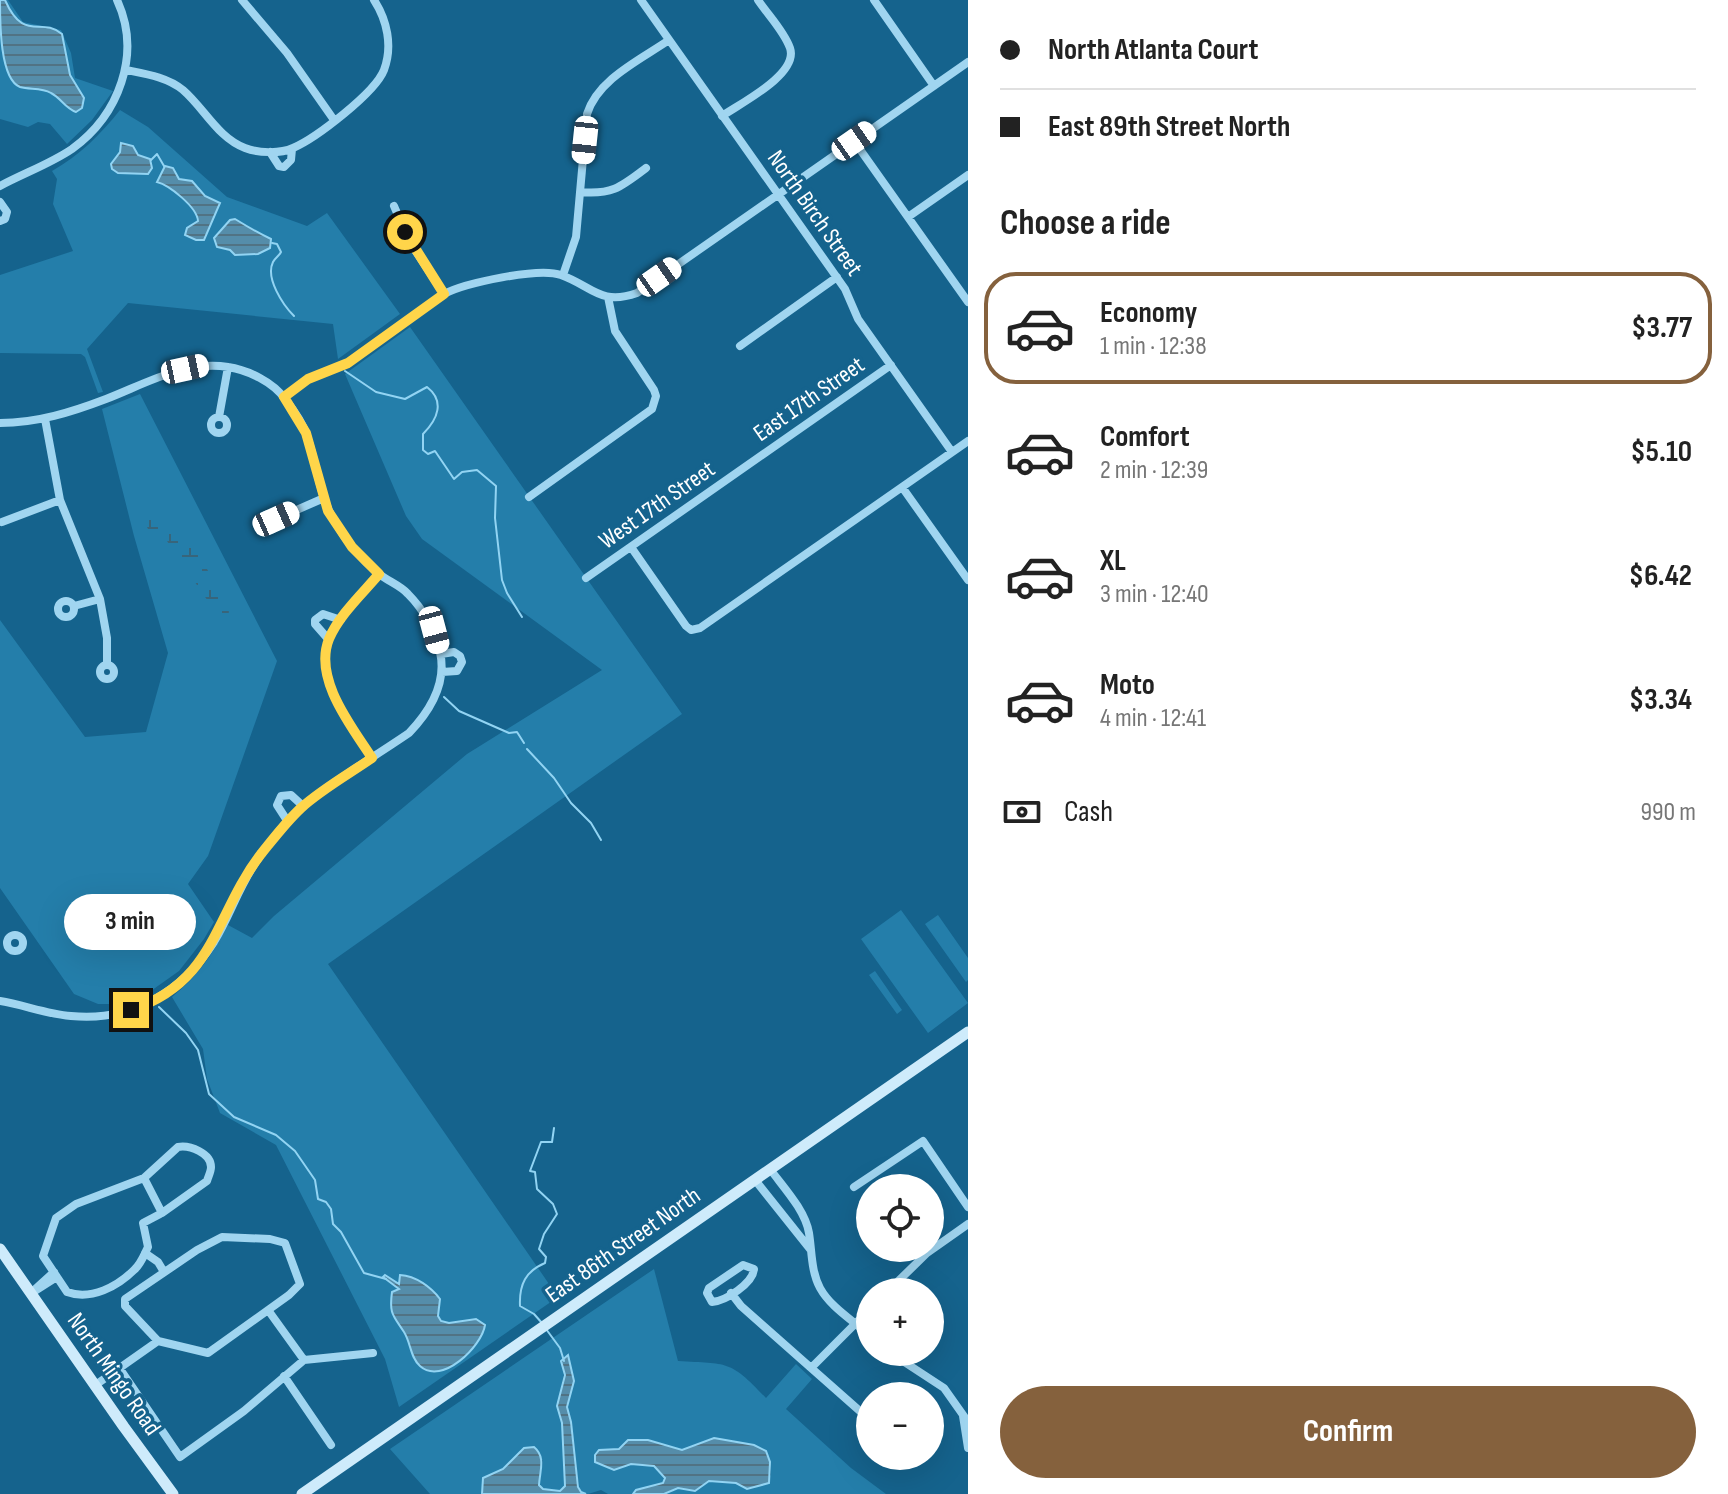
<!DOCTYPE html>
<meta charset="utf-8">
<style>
:root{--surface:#fff;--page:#f2f2f2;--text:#222;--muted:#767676;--line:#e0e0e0;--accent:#85613d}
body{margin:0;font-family:"Sofia Sans Condensed",sans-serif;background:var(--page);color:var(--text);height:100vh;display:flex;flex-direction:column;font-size:30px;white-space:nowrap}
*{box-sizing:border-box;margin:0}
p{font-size:26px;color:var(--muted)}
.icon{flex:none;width:44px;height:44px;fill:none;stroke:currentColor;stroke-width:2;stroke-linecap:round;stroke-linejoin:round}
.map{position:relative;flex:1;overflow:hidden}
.details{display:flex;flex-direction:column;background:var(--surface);width:760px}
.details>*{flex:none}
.guide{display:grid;align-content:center;height:176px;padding:0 32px;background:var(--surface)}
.fabs{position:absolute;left:856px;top:1174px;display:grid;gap:16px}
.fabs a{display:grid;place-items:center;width:88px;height:88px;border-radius:50%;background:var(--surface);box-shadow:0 8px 32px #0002;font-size:40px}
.end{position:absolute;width:36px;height:36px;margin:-18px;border:10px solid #ffd54a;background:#111;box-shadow:0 0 0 4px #111}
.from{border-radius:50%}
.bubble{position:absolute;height:56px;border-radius:28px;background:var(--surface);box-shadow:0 8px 32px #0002;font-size:26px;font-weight:700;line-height:56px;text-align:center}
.car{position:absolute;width:24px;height:48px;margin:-24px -12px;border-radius:10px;box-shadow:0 0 6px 2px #0007;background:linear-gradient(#fff 24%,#345 0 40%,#fff 0 76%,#345 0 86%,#fff 0)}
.guide b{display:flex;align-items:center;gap:28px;height:76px;font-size:30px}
.guide b+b{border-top:2px solid var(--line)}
.guide i{width:20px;height:20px;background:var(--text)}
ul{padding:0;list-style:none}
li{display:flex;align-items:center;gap:24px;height:112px;margin:0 16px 12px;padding:0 16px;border:4px solid transparent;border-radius:32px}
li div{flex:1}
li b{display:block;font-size:30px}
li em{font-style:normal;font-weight:700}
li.current{border-color:var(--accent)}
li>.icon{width:72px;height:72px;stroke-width:1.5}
h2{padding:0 32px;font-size:36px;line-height:96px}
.pay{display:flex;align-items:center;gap:20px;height:88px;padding:0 32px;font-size:30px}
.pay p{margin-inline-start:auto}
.action{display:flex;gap:16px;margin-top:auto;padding:16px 32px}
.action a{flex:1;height:92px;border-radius:48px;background:var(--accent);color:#fff;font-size:32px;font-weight:700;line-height:92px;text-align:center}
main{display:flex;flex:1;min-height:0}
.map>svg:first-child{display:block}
.grass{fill:#247eaa}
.wetland{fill:url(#wetland-marsh)}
.water{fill:url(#water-rules);stroke:#92d4f3;stroke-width:2}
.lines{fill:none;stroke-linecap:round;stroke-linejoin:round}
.stream{stroke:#92d4f3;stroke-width:2}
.street{stroke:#a0d5f0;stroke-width:8}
.secondary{stroke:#ceebfb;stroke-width:11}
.route{stroke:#ffd54a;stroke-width:10}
.labels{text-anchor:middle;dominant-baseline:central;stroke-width:7;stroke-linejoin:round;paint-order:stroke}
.street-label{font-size:24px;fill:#fff;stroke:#15638d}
</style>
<main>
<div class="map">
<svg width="968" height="1494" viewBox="0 0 968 1494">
<defs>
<pattern id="wetland-marsh" width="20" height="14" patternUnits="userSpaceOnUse" patternTransform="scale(2)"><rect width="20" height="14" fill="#247eaa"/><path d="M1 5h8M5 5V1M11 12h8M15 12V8" fill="none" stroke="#38657b"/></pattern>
<pattern id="water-rules" width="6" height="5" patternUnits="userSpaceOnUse" patternTransform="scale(2)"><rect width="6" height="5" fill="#558daa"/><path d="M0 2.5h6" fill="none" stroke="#517384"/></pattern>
</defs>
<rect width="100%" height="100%" fill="#15638d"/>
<path class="grass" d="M0,0H8L23,22L61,30L71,53L75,78L113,91L92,120L67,144L50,124L38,122L28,127L0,119Z
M120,110L148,127L227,197L307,226L327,213L400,314L338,359L333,324L128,303L87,349L103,392L98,393L85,357L81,354L0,353V275L73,251L53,204L57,179L52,171C80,155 100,135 120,110Z
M410,327L682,714L328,964L558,1297L399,1407L385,1359L276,1145L220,1113L207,1079L203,1049L172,997C197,977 213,954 228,925L252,938L274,916L467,754L602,670L422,539L406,516L345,374Z
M140,394L277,661L208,856L188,884L214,922L204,939L179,971L148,993L118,1004H98L74,994L0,888V620L85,737L146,732L168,653L134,536L102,409Z
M901,910L968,1003L928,1033L861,939Z
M938,915L968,958V980L966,982L925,924Z
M875,971L902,1010L897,1014L869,975Z
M654,1269L678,1361C729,1364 730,1360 766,1398L796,1364L812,1379L786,1409L851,1468L886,1494H664L678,1488L688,1489L708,1481L736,1482L747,1489L754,1488L771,1475L770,1462L754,1445L714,1438L682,1450L648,1440H628L619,1449L599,1450L595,1455L614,1470L631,1464L654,1466L665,1478L663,1483L636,1490L633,1494H608L601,1490L588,1494L580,1492L567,1407L574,1381L567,1355C565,1377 554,1403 562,1423L566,1486L560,1491L543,1489L539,1485L543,1460H512L503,1469L483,1478L482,1494H430L390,1449Z"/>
<path class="wetland" d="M140,504L180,533L196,550L229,607L228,632L225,634L216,613L167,541L148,529L140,513Z"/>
<path class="water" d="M0,0H5C24,43 41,16 62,34L70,75L84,98L82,108L76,112C65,108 61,98 51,93C41,87 30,90 20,87C0,79 0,24 0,0Z
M121,143L133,146L138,155L150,159L152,168L148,174L118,173L112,169L111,164L120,152Z
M165,166L173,168L179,179L192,181L205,196L220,203L204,240H196L185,235L187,228L198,221C197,207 169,185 157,182Z
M235,219C248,227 258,233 271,239L270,248L258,254L235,255L230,250L217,247L214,238L230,220Z
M385,1275L399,1284L400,1275C416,1276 431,1287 440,1299L438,1316L441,1321L449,1323L476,1319L485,1325C482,1346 442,1386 420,1366C410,1357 411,1343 404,1332C393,1315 389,1314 392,1292L399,1289L383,1277Z
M568,1355L574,1381L567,1407L571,1422L578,1487L581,1492L586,1494H482L483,1478L503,1469L524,1448L534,1447C546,1457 540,1470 539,1485L543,1489L560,1491L565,1486L562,1423L557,1406L565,1375L561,1361Z
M714,1438L754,1445L766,1451L770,1462L769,1483L747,1489L736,1483L709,1481L695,1491L678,1488L664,1494H633L636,1490L663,1483L665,1478L654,1466L631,1464L614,1470L595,1462V1455L599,1450L619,1449L628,1440H648L682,1450Z"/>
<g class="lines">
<path class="stream" d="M151,160L157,154L164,166
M272,243L277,244L281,252C279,256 275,258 273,262C265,278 283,305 294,316
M345,371L376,392L405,399L427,387C445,401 438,419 423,434V450L428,454L435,451L454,479L462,472L477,470L496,486L495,518L502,580L507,593L522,617
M444,697L459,711L509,733L517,732L524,743
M527,749L554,778L571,803L591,823L601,840
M159,1007L186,1033L198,1050L209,1094L234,1117L276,1135L295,1151L315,1180L318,1199L326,1202L331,1209L333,1224L341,1232L364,1273L386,1279
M542,1323L534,1314L520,1306C519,1284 526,1271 545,1263L546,1257L539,1249L544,1234L557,1214L553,1204L537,1189L535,1172L530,1171L541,1142H552L554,1128
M546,1329L560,1348L564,1361"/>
<path class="street" d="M242,0L287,53L334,120
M641,0L845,289L858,319L952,452
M874,0L934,86
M126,70C146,74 167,77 183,90C204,108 218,138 245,148C258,153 280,154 293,148C316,138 375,93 384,70C393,46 387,20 374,0
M722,116C741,103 799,74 790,48C784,31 768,15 758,0
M854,141L968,302
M270,152L279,166L284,167L291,160L292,149
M0,186C24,173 50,164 72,149C119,115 142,54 117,0
M580,192C612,195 621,187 646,168
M0,202L7,212L5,219L0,221
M394,206L409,241L444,294
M908,217L968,175
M563,275L576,237L587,114C598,79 640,60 669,40
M740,346L837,277
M284,397L308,379L348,363L444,294C465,283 539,267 561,275C592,286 600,306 637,293L968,62
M211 425a8 8 0 1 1 16 0a8 8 0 1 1-16 0Z
M219,417L228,367
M45,419L60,500L100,599L107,638V665
M0,423C37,423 72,412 106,399C145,384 185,360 228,367C248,370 273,382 285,399C293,409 303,423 307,436C317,464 319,496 335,522C346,541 361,559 378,573C387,581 400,585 408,594C423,609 436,631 440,652C447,683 430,711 409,733C374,757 336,779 304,805C287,819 272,839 260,856C240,883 231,914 214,942C182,992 132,1022 71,1016C47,1014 24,1005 0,1001
M902,487L968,580
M529,497L652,409L656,396L654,390L615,331L608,297
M261 522a8 8 0 1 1 16 0a8 8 0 1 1-16 0Z
M276,519L324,498
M2,522L60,500
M631,547L686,626L691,630L700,628L968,441
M586,578L891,365
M58 609a8 8 0 1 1 16 0a8 8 0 1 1-16 0Z
M74,606L100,599
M329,640L315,624V620L323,614L341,620
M441,654L454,652L460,656L462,662L457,671L442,672
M100 672a7 7 0 1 1 14 0a7 7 0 1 1-14 0Z
M372,758C352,727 313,678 329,639C339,615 363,593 379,574
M288,822L277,805L281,796L291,795L303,806
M7 943a8 8 0 1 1 16 0a8 8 0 1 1-16 0Z
M770,1169C784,1188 805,1210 809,1233C812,1252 811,1271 820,1288C831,1308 854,1321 870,1336
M144,1178L162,1213L143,1223L148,1247C144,1255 141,1264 134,1270C118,1286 91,1301 67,1292L43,1256L56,1218L76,1204L144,1178L178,1147C190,1145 211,1153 211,1167C211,1172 208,1177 207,1181L162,1213
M755,1180L810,1249
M854,1187L923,1141L968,1207
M222,1237L270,1239L285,1243L300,1284L289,1295L208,1353L158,1341L125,1306V1299L197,1250Z
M145,1253L158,1262L164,1272
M743,1265L754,1269C753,1283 726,1301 712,1302L707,1293L709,1288Z
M900,1280L912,1292
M35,1291L57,1277
M887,1292L927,1253L968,1224
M31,1293L54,1272
M731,1293L741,1306L870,1420
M268,1310L304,1360
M889,1352L944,1388L968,1422
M811,1368L870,1309
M120,1369L180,1457L244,1411L304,1360L373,1353
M284,1376L331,1445
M94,1386L158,1341
M963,1416L968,1448"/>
<path class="secondary" d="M0,1249L124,1427L173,1494
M302,1494L968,1032"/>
</g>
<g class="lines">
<path class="route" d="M131,1010C216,982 214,915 261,854C274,838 286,822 301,808C322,789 349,774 372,758C352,727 313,679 329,639C339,615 363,593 379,574L352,547L328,511L306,433L284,397L308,379L348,363L444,294L405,232"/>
</g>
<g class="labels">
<g class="street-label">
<text transform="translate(815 213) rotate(55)">North Birch Street</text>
<text transform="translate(809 399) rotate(-35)">East 17th Street</text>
<text transform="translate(657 505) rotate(-35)">West 17th Street</text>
<text transform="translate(623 1245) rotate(-35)">East 86th Street North</text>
<text transform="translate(114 1374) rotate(55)">North Mingo Road</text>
</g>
</g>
</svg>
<div class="fabs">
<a><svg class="icon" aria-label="locate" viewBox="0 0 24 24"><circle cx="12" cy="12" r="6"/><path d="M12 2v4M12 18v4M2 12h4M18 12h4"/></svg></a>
<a>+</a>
<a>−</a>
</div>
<i class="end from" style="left:405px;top:232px"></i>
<i class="end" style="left:131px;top:1010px"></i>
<div class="bubble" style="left:64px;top:894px;width:132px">3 min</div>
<i class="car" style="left:585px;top:140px;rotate:186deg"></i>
<i class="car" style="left:854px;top:141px;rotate:55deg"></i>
<i class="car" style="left:659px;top:277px;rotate:55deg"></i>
<i class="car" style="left:185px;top:369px;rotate:78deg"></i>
<i class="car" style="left:276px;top:519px;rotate:66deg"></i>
<i class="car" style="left:434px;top:630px;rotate:165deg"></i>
</div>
<section class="details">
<div class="guide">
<b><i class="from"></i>North Atlanta Court</b>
<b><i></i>East 89th Street North</b>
</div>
<h2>Choose a ride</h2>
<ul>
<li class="current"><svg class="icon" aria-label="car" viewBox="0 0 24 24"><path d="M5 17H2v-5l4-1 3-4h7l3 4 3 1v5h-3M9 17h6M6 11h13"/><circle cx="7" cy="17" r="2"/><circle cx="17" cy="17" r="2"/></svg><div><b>Economy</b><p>1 min · 12:38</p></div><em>$3.77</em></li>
<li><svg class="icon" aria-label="car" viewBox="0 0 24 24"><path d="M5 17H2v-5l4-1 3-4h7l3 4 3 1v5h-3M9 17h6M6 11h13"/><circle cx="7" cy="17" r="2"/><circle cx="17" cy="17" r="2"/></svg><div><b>Comfort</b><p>2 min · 12:39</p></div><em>$5.10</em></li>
<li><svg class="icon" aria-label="car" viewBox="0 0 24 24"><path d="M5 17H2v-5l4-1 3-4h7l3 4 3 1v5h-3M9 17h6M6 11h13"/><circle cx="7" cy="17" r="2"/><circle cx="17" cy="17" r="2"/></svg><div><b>XL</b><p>3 min · 12:40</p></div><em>$6.42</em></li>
<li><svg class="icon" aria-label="car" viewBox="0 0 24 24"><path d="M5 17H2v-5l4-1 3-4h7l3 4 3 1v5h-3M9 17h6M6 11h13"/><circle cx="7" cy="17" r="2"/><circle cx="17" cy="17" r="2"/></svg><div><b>Moto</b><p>4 min · 12:41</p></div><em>$3.34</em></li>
</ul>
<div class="pay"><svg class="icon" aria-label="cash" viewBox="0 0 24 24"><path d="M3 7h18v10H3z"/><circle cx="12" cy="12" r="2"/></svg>Cash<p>990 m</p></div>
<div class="action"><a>Confirm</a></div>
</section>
</main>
